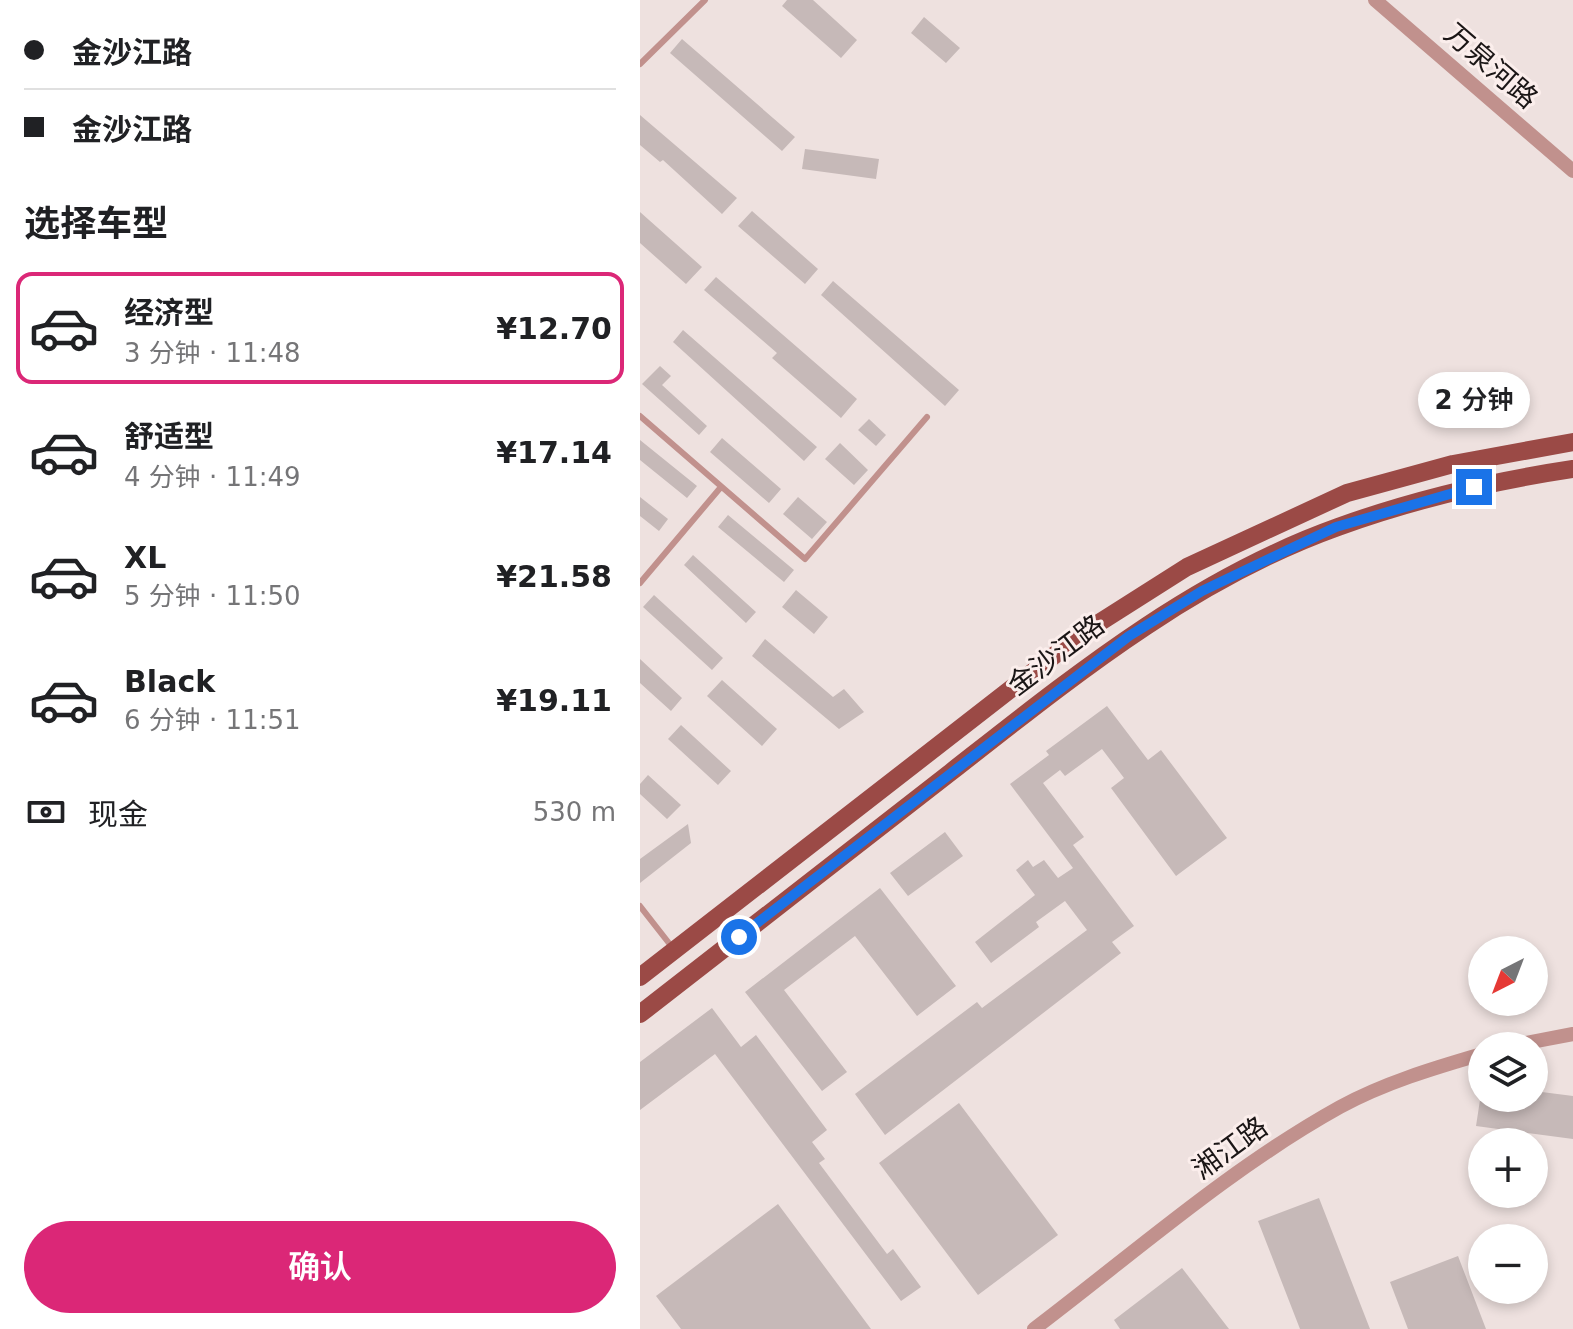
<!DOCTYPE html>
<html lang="zh">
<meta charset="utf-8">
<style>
:root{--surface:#fff;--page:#f6f6f6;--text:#202124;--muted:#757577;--line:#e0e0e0;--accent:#db2777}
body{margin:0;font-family:"DejaVu Sans","Noto Sans SC",sans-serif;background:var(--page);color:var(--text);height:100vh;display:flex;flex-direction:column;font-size:30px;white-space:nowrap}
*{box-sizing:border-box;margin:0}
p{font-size:26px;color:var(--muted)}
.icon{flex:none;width:44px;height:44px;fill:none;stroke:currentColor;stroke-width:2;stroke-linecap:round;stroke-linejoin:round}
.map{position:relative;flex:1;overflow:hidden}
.drawer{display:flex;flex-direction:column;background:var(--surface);width:640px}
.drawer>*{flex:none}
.guide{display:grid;align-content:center;height:176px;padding:0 24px;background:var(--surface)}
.needle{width:52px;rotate:222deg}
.fabs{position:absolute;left:828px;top:936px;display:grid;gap:16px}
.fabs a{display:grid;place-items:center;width:80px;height:80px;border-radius:50%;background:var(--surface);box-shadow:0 4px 12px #0003;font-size:40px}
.end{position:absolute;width:36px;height:36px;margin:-18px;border:10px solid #1a73e8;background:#fff;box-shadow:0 0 0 4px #fff}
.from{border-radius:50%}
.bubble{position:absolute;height:56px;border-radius:28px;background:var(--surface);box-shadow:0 4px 12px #0003;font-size:26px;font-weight:600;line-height:56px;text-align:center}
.guide b{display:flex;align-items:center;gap:28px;height:76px;font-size:30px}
.guide b+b{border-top:2px solid var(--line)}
.guide i{width:20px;height:20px;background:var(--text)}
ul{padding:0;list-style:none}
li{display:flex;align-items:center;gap:24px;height:112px;margin:0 16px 12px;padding:0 8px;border:4px solid transparent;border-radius:16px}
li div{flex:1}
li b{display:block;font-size:30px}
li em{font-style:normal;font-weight:600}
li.active{border-color:var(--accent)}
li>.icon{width:72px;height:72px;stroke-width:1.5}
h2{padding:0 24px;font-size:36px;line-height:96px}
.pay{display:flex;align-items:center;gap:20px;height:88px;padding:0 24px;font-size:30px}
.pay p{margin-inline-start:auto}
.cta{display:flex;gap:16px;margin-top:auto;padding:16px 24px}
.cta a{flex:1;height:92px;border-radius:48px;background:var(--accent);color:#fff;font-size:32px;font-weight:600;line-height:92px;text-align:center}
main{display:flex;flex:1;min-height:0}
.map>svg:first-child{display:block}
.building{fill:#c6b9b8}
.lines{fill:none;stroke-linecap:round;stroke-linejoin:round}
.service{stroke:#c1918d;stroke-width:6}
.tertiary{stroke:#c1918d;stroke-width:14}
.primary{stroke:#9b4a46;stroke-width:18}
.route{stroke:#1a73e8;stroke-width:10}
.labels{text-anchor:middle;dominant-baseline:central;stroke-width:6;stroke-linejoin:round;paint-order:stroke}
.street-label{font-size:28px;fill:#1b1616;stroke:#fbeeec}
</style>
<main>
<section class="drawer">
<div class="guide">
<b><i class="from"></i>金沙江路</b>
<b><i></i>金沙江路</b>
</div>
<h2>选择车型</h2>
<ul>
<li class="active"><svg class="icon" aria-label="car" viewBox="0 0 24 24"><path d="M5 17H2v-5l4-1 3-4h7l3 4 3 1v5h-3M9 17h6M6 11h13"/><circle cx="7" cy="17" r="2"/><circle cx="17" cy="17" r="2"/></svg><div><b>经济型</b><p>3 分钟 · 11:48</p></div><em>¥12.70</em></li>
<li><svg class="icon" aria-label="car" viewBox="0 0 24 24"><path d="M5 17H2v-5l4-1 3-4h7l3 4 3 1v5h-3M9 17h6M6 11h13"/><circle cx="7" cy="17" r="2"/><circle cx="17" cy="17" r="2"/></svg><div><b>舒适型</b><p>4 分钟 · 11:49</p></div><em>¥17.14</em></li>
<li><svg class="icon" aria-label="car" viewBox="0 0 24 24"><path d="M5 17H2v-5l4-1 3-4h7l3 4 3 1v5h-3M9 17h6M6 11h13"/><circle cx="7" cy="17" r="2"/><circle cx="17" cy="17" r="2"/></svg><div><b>XL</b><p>5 分钟 · 11:50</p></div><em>¥21.58</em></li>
<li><svg class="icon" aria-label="car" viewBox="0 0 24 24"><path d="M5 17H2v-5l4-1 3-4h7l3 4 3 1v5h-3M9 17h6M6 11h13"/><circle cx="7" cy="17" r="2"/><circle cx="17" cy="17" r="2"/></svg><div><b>Black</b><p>6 分钟 · 11:51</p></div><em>¥19.11</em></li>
</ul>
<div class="pay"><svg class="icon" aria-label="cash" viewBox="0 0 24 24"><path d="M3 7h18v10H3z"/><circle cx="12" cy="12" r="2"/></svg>现金<p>530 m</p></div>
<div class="cta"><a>确认</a></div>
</section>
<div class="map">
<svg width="933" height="1329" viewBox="0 0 933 1329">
<rect width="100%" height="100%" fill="#eee1df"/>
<path class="building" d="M147,0H173L217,40L201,58L142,6Z
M284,17L320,48L306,63L271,33Z
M42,39L155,137L142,151L30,53Z
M0,115L97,198L82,214L23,160L20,162L0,145Z
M165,149L239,159L236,179L162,169Z
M112,211L178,269L165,284L98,226Z
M0,212L62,267L46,284L0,243Z
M76,277L217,399L201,418L132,358L137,353L64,290Z
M193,281L319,390L305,406L181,295Z
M43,330L177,447L164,461L33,342Z
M20,366L31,376L22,385L67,426L59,435L2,384Z
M229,419L246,435L236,446L218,430Z
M82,438L141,489L129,503L70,452Z
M0,440L57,486L47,498L0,460Z
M200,443L228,470L214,485L185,459Z
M0,497L28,519L19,531L0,516Z
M158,497L187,522L172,539L143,514Z
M88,515L154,570L144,582L78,527Z
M53,555L116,612L106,623L44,565Z
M156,590L188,617L174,634L142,607Z
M14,595L83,658L72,670L3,607Z
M125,639L193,697L204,689L224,712L199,729L112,656Z
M0,659L42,698L31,711L0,683Z
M82,680L137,729L122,746L67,696Z
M467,706L508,760L521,750L587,838L536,876L471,788L484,778L462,749L425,776L420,770L403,783L444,837L433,845L494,926L472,942L481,953L245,1135L215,1094L337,1002L342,1008L447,930L425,901L396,922L399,927L351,963L335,942L395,895L376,870L388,860L393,867L404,860L418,878L433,868L370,784L409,755L406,751Z
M41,725L91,771L78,785L28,739Z
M8,775L41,805L27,819L0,794V784Z
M48,824L51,843L0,883V859Z
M305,832L323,856L268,896L250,873Z
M240,888L316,986L277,1016L215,936L144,990L207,1072L182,1091L105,992Z
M72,1008L101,1047L116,1035L187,1130L172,1142L185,1159L179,1163L247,1254L253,1249L281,1287L261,1301L75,1054L0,1110V1062Z
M894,1091L933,1096V1139L836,1126L840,1100L894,1098Z
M319,1103L418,1235L338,1295L239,1163Z
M679,1198L730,1329H660L618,1221Z
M138,1204L231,1329H41L16,1296Z
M818,1256L846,1329H768L750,1282Z
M542,1268L589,1329H480L474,1320Z"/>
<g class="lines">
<path class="service" d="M0,64L65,0
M0,416L165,559L287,417
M0,583L81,487
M0,906L32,947"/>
<path class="tertiary" d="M735,0L933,171
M870,1046L933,1034
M394,1329C493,1254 590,1168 700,1107C744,1083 794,1068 842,1054"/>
<path class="primary" d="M0,977L443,633L547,567L707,493L813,464L933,442
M0,1014C104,933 207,853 311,772C431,678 552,579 698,527C775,499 853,481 933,469"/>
</g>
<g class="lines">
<path class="route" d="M99,937L489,636L562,591L696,527L834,487"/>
</g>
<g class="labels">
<g class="street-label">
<text transform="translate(851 66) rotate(41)">万泉河路</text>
<text transform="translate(416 655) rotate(-37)">金沙江路</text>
<text transform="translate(590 1148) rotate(-36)">湘江路</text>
</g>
</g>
</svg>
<div class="fabs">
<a><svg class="needle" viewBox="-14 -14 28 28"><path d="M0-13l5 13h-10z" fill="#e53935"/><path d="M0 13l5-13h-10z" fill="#757577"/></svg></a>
<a><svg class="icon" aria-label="layers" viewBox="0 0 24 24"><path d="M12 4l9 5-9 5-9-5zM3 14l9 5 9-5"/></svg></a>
<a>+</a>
<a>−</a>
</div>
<i class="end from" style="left:99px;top:937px"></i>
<i class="end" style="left:834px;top:487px"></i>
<div class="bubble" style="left:778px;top:372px;width:112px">2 分钟</div>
</div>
</main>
